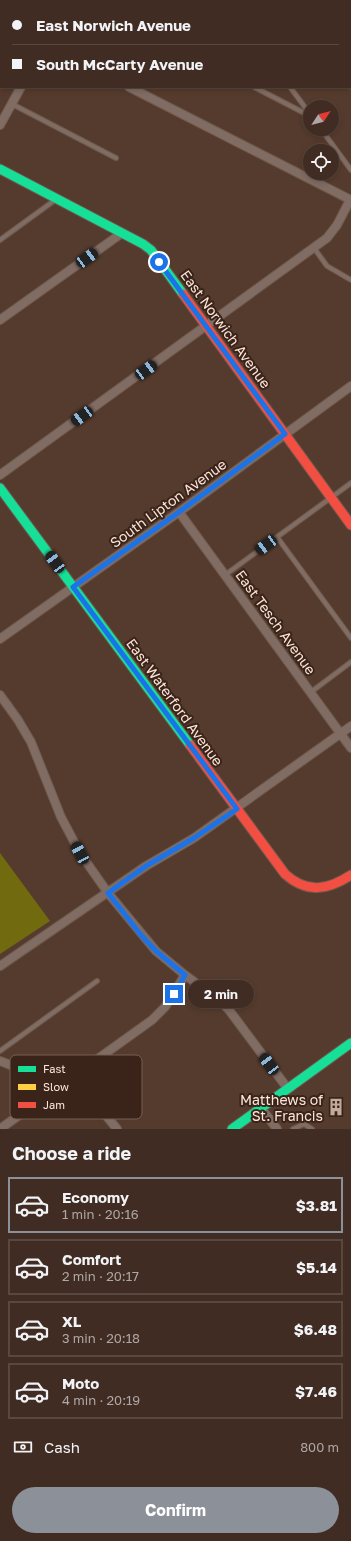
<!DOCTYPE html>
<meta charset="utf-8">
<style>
:root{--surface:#402c22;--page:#47342a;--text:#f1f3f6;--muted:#aea7a5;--line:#594840;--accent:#8c9099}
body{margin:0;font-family:"Golos Text",sans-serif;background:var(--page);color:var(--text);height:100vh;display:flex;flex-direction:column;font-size:15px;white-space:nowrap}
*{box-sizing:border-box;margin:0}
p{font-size:13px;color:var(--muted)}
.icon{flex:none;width:22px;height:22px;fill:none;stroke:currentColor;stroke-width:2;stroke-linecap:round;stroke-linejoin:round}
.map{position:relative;height:1129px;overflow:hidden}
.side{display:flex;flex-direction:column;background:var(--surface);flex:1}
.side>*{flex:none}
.banner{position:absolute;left:0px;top:0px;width:351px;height:88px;box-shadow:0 2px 6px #0003,0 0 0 1px var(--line);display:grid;align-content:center;height:88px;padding:0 12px;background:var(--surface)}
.needle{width:26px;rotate:54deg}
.controls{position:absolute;left:303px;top:100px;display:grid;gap:8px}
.controls a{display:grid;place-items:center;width:36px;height:36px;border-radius:50%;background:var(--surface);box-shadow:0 2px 6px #0003,0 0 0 1px var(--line);font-size:20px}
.end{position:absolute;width:18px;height:18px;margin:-9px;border:5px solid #1a73e8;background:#fff;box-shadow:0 0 0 2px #fff}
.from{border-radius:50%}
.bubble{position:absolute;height:28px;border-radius:14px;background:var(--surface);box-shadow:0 2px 6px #0003,0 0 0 1px var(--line);font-size:13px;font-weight:700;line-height:28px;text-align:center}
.car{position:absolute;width:12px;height:24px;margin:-12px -6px;border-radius:5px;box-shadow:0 0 3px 1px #0007;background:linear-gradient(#222 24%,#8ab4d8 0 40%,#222 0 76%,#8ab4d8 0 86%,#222 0)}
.banner b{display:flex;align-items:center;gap:14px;height:38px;font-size:15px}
.banner b+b{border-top:1px solid var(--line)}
.banner i{width:10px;height:10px;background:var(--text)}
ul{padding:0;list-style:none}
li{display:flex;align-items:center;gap:12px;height:56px;margin:0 8px 6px;padding:0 4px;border:2px solid var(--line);border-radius:0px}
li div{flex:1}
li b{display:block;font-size:15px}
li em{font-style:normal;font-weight:700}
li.selected{border-color:var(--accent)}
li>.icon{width:36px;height:36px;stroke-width:1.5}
h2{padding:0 12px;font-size:18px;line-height:48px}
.pay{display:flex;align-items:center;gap:10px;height:44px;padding:0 12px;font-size:15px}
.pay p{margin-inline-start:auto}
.cta{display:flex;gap:8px;margin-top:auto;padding:8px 12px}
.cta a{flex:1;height:46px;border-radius:24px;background:var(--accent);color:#fff;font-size:16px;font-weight:700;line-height:46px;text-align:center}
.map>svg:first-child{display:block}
.green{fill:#726a0e}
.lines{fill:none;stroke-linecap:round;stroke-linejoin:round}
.lane-casing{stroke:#6e594d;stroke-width:6}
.street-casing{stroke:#6e594d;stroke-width:10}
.fast-casing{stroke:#6e594d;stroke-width:11}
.slow-casing{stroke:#6e594d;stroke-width:11}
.jam-casing{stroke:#6e594d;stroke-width:11}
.lane{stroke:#816c63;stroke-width:4}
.street{stroke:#816c63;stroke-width:8}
.fast{stroke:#16e098;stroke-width:9}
.slow{stroke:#ffcf43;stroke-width:9}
.jam{stroke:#f24e42;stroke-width:9}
.route{stroke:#1a73e8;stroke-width:5}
.labels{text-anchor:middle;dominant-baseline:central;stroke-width:4;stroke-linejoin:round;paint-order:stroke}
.street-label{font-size:14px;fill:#fde5da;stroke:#3a2419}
.poi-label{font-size:14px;fill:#fde5da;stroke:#3a2419;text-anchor:end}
.key{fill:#3a2419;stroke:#745e53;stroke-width:1}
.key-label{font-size:11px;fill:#fde5da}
</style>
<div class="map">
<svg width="351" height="1129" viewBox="0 0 351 1129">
<rect width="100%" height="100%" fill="#553b2d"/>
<path class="green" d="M0,853L50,921L0,954Z"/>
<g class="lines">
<g class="lane-casing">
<path id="lane" d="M226,0L227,1
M158,1L159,0
M254,87L310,116
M290,87L310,114
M12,104L116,158
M321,129L351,170
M0,240L55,200
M314,248L327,266L351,280
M277,537L351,638
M225,575L351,483
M311,692L351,662
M0,1051L97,981
M293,1129L304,1124L312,1129"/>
</g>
<g class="street-casing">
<path id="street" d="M72,1L73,0
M0,20L1,21
M129,87L351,200
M0,125L21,87
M0,320L122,233
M0,475L327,238L337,225L350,200
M179,512L351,748
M0,639L179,512L351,386
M0,695L18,720L31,742L61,817L80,853L108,893L156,951L185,975L219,1000L229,1010L288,1089
M0,966L146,866L194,838L351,726
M0,1061L82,1093L100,1108L117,1129
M261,1108L277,1129
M0,1129L152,1020L165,1007L185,975"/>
</g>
<g class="fast-casing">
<path id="fast" d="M290,0V1
M312,0L313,1
M0,169L143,244L151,250L183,294
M0,488L190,745
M232,1129L351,1043"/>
</g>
<g class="slow-casing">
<path id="slow" d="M350,52L351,54
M350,83L351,84"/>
</g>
<g class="jam-casing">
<path id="jam" d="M183,294L351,525
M190,745L285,874C307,894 328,890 351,875"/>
</g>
<use href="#lane" class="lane"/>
<use href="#street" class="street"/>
<use href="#fast" class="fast"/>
<use href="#slow" class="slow"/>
<use href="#jam" class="jam"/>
</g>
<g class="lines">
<path class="route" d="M159,262L285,434L179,512L73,587L237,809L194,838L146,866L108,893L141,935L156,951L185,975L174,994"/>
</g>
<defs>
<g id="building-bare" transform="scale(1.38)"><path d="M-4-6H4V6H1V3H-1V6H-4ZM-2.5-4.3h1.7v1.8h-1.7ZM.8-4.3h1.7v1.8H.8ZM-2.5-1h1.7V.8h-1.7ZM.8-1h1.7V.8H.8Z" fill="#c2aa9d" stroke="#3a2419" stroke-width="2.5" paint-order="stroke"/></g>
</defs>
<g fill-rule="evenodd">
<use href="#building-bare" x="336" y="1107"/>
</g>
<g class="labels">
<g class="street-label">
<text transform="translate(226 329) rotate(54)">East Norwich Avenue</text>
<text transform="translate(168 503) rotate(-36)">South Lipton Avenue</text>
<text transform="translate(276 622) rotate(54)">East Tesch Avenue</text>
<text transform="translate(175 702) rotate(54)">East Waterford Avenue</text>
</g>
<g class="poi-label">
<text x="323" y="1099">Matthews of<tspan x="323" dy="16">St. Francis</tspan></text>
</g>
</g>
<rect x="10" y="1055" width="132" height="64" rx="6" class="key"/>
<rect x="18" y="1066" width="18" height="6" fill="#16e098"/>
<rect x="18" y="1084" width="18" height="6" fill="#ffcf43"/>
<rect x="18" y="1102" width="18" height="6" fill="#f24e42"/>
<g class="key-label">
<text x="43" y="1073">Fast</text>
<text x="43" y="1091">Slow</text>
<text x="43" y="1109">Jam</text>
</g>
</svg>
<div class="controls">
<a><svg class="needle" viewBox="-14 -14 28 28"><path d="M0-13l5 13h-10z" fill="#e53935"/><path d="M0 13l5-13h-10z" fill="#aea7a5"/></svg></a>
<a><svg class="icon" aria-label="locate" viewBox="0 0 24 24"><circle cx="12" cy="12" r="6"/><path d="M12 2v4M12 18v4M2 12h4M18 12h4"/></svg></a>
</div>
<i class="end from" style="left:159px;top:262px"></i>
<i class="end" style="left:174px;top:994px"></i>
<div class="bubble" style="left:188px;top:980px;width:66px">2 min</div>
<i class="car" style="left:87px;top:258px;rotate:54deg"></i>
<i class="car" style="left:146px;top:370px;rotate:54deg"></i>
<i class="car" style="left:82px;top:416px;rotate:234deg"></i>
<i class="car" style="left:266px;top:545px;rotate:234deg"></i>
<i class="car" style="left:55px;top:562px;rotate:324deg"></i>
<i class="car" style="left:80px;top:853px;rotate:332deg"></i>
<i class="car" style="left:269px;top:1064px;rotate:323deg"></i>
<div class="banner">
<b><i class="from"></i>East Norwich Avenue</b>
<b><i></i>South McCarty Avenue</b>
</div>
</div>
<section class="side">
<h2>Choose a ride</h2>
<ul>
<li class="selected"><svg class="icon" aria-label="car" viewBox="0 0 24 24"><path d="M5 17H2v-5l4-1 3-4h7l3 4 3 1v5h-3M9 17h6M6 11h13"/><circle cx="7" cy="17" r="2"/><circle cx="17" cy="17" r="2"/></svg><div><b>Economy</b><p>1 min · 20:16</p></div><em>$3.81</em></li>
<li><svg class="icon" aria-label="car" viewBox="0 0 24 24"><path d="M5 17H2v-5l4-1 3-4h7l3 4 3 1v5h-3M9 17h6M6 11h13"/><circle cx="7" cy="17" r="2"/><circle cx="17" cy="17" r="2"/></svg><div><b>Comfort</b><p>2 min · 20:17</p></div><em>$5.14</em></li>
<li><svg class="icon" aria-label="car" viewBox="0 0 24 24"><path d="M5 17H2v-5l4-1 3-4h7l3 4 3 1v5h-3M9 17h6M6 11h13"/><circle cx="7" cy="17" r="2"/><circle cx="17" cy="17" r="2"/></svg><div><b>XL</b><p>3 min · 20:18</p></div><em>$6.48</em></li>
<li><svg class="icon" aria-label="car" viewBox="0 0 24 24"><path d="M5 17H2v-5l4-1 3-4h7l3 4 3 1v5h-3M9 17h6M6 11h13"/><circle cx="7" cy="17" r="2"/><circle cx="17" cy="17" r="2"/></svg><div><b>Moto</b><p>4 min · 20:19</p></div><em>$7.46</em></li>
</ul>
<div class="pay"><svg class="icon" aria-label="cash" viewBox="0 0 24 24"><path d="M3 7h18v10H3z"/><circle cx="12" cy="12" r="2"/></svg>Cash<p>800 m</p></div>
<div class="cta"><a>Confirm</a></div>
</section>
